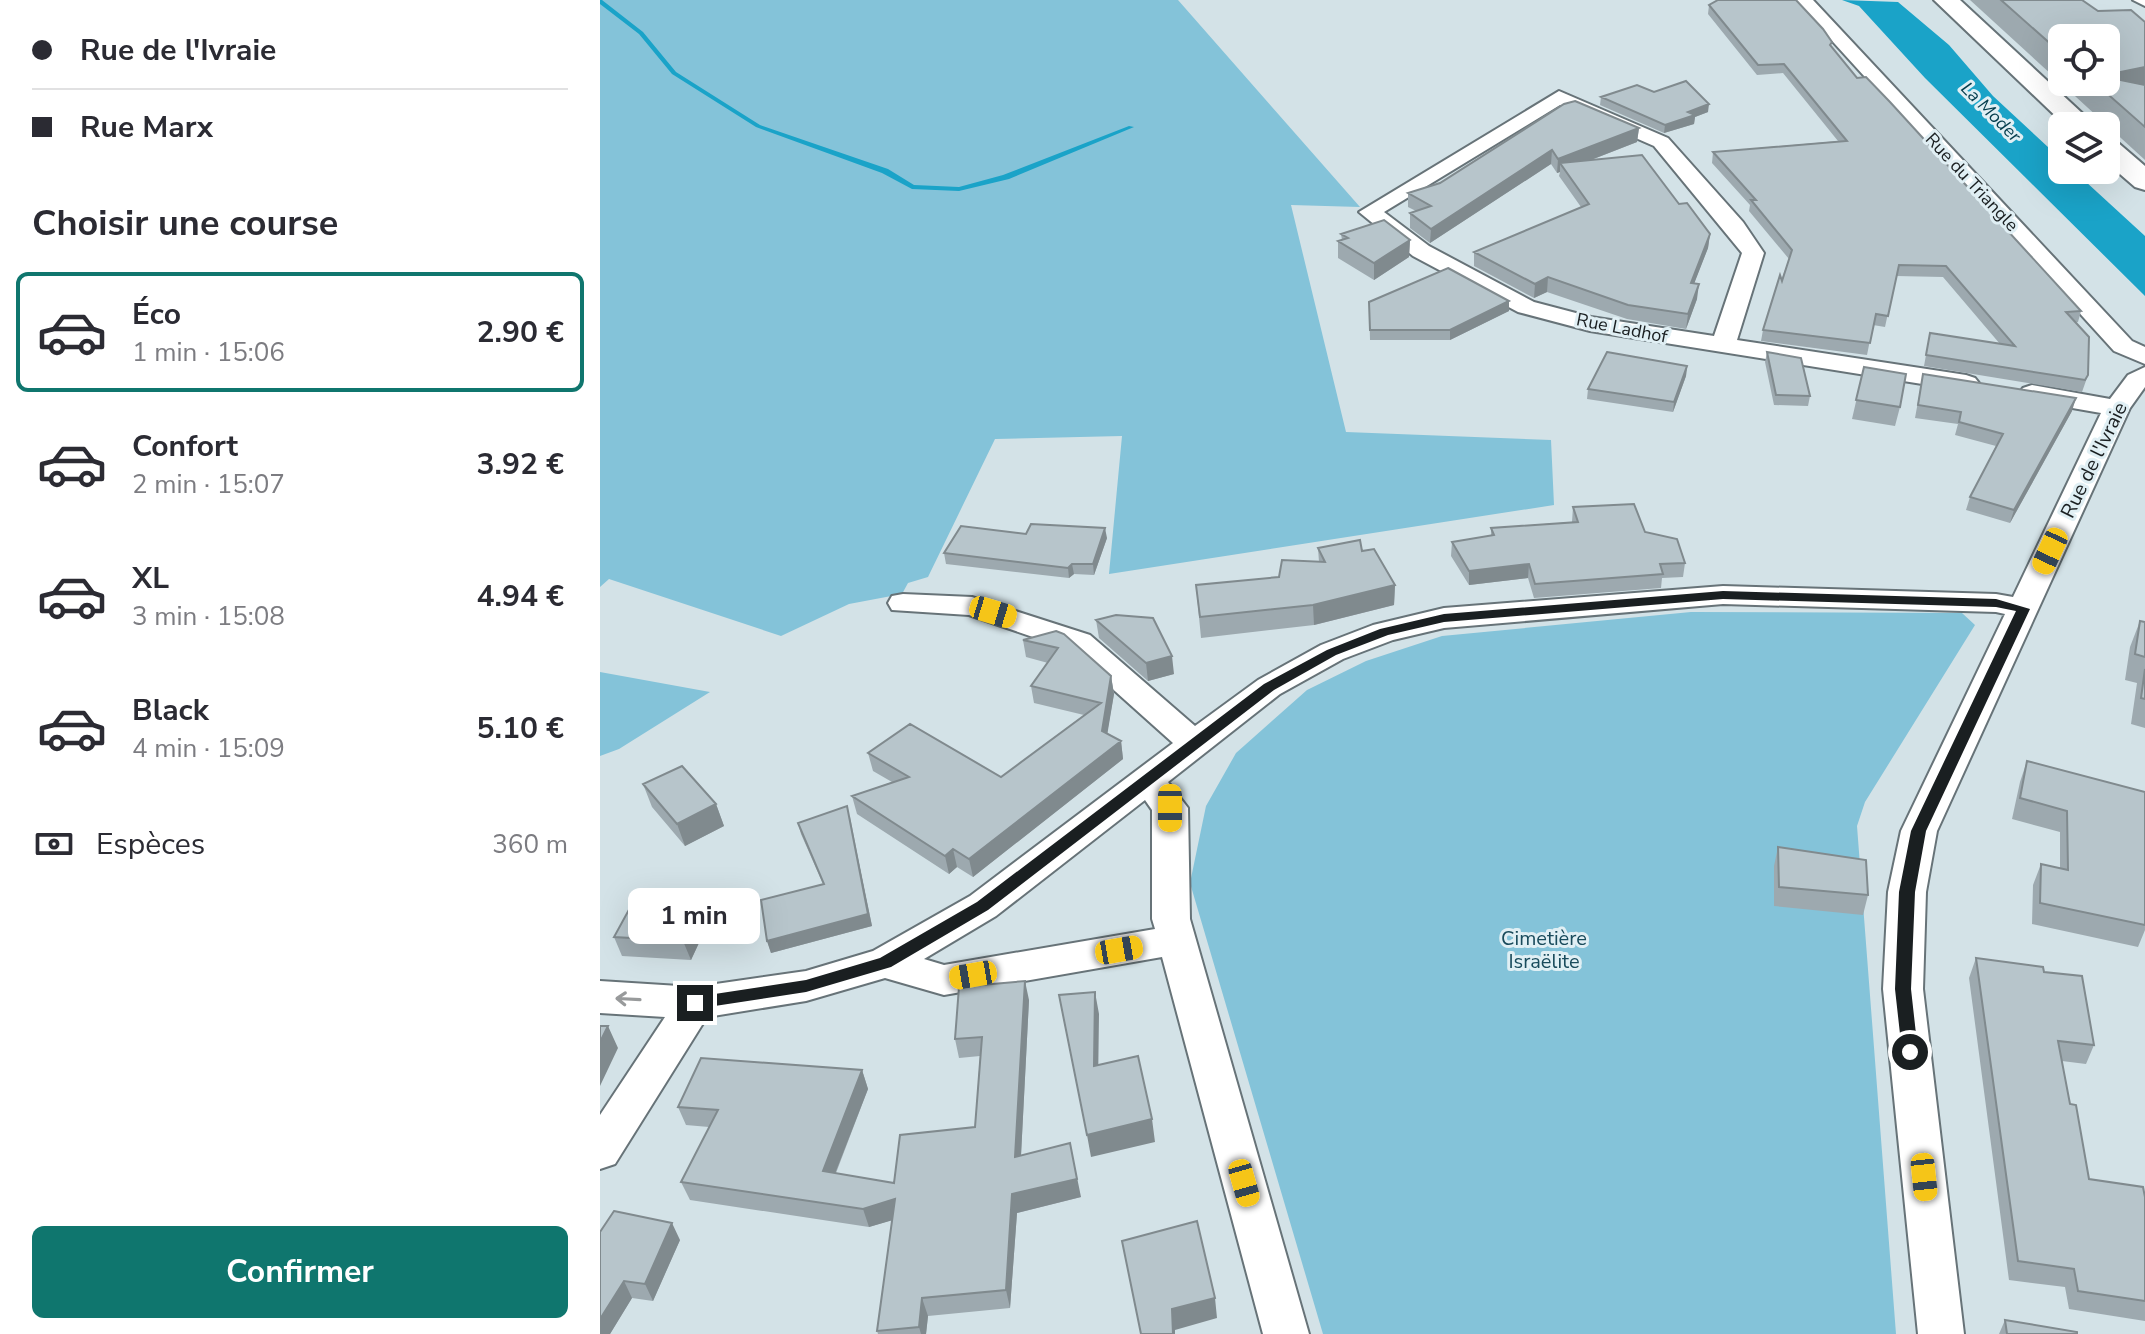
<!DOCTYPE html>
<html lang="fr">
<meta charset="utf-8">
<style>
:root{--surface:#fff;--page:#f7f7f7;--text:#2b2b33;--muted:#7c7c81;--line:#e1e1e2;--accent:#0f766e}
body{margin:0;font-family:"Nunito Sans",sans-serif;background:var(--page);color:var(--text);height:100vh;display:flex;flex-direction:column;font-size:30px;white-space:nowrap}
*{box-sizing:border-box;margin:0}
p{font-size:26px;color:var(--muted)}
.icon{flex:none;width:44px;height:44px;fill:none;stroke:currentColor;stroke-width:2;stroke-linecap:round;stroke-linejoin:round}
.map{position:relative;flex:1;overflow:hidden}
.drawer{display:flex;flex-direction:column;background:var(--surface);width:600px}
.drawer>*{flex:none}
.hud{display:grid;align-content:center;height:176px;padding:0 32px;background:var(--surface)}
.buttons{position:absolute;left:1448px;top:24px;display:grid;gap:16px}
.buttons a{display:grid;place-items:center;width:72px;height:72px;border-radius:12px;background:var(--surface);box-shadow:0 8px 32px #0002;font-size:40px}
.end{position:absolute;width:36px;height:36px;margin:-18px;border:10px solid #1a1f21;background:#fff;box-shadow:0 0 0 4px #fff}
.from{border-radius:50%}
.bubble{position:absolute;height:56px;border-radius:12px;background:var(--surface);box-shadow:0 8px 32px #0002;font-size:26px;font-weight:700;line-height:56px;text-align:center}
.car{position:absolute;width:24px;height:48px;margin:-24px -12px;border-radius:10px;box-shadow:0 0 6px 2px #0007;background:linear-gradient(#f5c518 24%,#345 0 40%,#f5c518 0 76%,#345 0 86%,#f5c518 0)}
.hud b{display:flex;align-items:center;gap:28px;height:76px;font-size:30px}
.hud b+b{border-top:2px solid var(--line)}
.hud i{width:20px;height:20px;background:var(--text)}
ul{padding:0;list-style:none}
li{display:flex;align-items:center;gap:24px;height:120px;margin:0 16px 12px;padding:0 16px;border:4px solid transparent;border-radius:12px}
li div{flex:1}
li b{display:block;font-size:30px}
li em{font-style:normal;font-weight:700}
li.current{border-color:var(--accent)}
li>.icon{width:72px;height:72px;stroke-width:1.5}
h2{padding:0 32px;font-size:36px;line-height:96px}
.pay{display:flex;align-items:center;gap:20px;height:88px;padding:0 32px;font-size:30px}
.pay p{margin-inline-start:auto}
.primary-button{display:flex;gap:16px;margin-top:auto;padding:16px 32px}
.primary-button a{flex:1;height:92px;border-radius:12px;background:var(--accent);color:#fff;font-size:32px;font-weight:700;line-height:92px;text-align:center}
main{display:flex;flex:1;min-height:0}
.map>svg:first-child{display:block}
.green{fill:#84c3d9}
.water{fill:#1aa3c8}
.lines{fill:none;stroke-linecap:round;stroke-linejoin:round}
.stream{fill:#1aa3c8;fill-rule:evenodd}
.minor-casing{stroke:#677378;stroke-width:4}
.primary-casing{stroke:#677378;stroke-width:4}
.minor{fill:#fff;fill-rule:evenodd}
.primary{fill:#fff;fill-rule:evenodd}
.wall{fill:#9da9af;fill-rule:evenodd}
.shaded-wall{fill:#808a8e}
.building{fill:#b7c5cb;stroke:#808a8e;stroke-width:2}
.oneway{stroke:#989a9b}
.route{fill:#1a1f21}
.labels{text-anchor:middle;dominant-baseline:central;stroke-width:6;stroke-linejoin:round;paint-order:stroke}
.far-water-label{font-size:18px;font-style:italic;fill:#033c4c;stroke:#e0eff4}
.far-street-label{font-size:18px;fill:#1a1f21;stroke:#e0eff4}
.street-label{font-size:20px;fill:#1a1f21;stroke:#e0eff4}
.park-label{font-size:20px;fill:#194b5c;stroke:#e0eff4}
</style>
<main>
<section class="drawer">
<div class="hud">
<b><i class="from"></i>Rue de l'Ivraie</b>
<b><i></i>Rue Marx</b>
</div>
<h2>Choisir une course</h2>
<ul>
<li class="current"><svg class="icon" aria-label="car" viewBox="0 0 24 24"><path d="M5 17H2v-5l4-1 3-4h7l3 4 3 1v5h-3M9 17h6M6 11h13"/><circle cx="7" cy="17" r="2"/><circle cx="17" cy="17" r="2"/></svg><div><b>Éco</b><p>1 min · 15:06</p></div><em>2.90 €</em></li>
<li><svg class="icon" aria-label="car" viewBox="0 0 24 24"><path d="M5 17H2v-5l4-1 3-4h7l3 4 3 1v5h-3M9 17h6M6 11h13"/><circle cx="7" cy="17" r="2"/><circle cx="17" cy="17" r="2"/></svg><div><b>Confort</b><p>2 min · 15:07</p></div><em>3.92 €</em></li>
<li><svg class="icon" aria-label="car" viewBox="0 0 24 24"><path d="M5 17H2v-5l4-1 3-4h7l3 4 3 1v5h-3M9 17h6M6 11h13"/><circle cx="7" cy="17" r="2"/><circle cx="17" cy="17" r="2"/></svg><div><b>XL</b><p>3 min · 15:08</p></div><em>4.94 €</em></li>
<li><svg class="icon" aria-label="car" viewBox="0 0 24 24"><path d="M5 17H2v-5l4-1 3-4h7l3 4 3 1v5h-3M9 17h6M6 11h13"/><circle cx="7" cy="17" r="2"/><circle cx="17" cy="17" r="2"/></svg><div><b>Black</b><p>4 min · 15:09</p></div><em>5.10 €</em></li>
</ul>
<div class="pay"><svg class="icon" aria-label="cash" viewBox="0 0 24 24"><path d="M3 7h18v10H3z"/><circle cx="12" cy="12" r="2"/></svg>Espèces<p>360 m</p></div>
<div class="primary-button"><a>Confirmer</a></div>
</section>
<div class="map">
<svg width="1545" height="1334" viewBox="0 0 1545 1334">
<rect width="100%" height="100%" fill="#d3e2e7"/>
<path class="green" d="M0,0H578L760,207L691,205L746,432L951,440L954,505L509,574L522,436L395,439L328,577L308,583L302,594L249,604L181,636L9,579L0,587Z
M1091,612L1362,613L1375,625L1265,802L1257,826L1296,1334H723L590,883L606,806L636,753L707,690L766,661L842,636Z
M0,672L110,692L19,749L0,756Z"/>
<path class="water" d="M1242,0L1298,2L1349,45L1393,96L1462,160V170H1473L1545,236V296L1325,78L1259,6Z"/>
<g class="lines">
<path class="stream" d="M0,0H2L43,32L76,72L160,125L288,169L314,185L359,187L403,175L529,126L534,127L409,179L359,191L312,189L282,173L156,127L72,74L39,34L0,4Z"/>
<g class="minor-casing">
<path id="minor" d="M1195,0H1213L1532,341L1545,347V364L1514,351Z
M1533,0H1545V6Z
M959,91L1068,138L1143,222L1164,253L1137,340L1366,375L1375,378L1379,383L1375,388L1366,391L990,331L918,312L813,256L759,212ZM960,105L1054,146L1142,253L1114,336L991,317L934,302L829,246L784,212Z
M1545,367V387L1530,408L1337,831L1326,892L1323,989L1364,1334H1318L1283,989L1288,892L1301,831L1405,614L1396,612L1123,604L844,628L793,640L743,659L680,694L568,782L588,808L590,919L709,1334H663L562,957L344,995L285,978L206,1001L107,1017L15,1164L0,1169V1115L65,1017L0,1013V981L95,987L206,971L273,951L370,896L573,743L468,649L369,615L292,610L288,603L292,596L303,594L372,597L490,635L595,726L658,680L721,645L773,625L844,608L1123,586L1396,594L1413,597L1501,413L1432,401L1423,398L1419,393L1423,388L1432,385L1510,399L1528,375ZM545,800L552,810V919L555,929L344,965L324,959L396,916Z"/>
</g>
<g class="primary-casing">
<path id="primary" d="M1334,0H1360L1496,126H1466Z
M1506,139L1516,141L1545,166V190L1535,187L1506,162Z"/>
</g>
<use href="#minor" class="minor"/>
<use href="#primary" class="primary"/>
</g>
<path class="wall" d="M1370,0H1482L1498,11L1545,22V160ZM1462,38L1506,82H1462Z
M1109,5L1231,47L1257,78L1481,311L1478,322L1475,323L1488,375L1482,392L1324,366L1330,333L1400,344L1343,277L1296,276L1285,327L1273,325L1267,355L1161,341L1163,330L1189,259L1149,211L1150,205L1112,163L1113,152L1238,141L1183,73L1157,75L1108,14Z
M1001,97L1108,112L1095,117L1094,124L1064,133L1000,105Z
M964,104L1039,128L1037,142L991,160L1079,204L1110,234L1108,248L1094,283L1097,299L1086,329L1027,319L947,292L934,298L874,266V252L981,207L959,176L960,172L957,173L951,164L830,243L810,228V213L816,211L808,207V193L840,183Z
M741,234L810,240L809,257L774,280L738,258V241L742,240Z
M769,302L909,311L850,340H770Z
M1167,352L1210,396L1208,406L1174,405L1165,362Z
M1087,366L1086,376L1073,412L987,399L988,389Z
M1264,367L1300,407L1295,426L1252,419Z
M1323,374L1472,411L1410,523L1366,510L1370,497L1396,446L1355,435L1358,424L1315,418Z
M973,507L1045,532L1085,563L1083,577L1062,578L1061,588L934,598L928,578L869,585L851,556L852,542L891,536V528L972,522Z
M426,534L507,538L494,575L474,574L469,578L346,564L344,553Z
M718,548L762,551L795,585L794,605L714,625L601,638L596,585L679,577L719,562Z
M496,620L574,674L548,681L499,638Z
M1540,621L1545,622V728L1531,724L1537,683L1525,680L1530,647Z
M456,631L511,676L514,694L507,733L521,741L523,759L373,877L357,867L349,874L257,814L252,796L292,782L273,771L268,753L401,777L484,715L434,703L431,686L448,663L426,657L423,640Z
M1427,761L1545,792V930L1538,947L1432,924L1433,885L1441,864L1460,868V832L1412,819L1420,782Z
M43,784L116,804L124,826L85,846L52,807Z
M250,817L272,926L171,953L167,941L223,884L201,834L198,823Z
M1178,847L1268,895L1263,915L1174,906V866Z
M111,917L91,960L22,956L14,937Z
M1376,958L1444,972L1494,1045L1486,1064L1462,1061L1470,1104L1489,1179L1545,1197V1321L1469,1309L1465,1287L1409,1280L1369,978Z
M429,1000L421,1155L481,1197L417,1213L410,1308L328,1316L326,1334H278L277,1331L292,1220L269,1227L90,1200L81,1182L109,1127L86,1125L78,1107L262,1070L268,1089L236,1173L294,1183L375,1127L380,1056L359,1058L355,1039Z
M0,1232L80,1240L53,1301L32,1298L10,1334Z
M1405,1320L1477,1334H1399Z"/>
<path class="shaded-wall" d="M1545,67V90L1506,82V75Z
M1109,104L1108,112L1095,117L1094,124L1064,133L1065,125L1088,112Z
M1039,128L1037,142L965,170L960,163V172L957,173L958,159Z
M952,150L951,164L830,243L831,229Z
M1110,234L1108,248L1089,297L1091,283Z
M810,240L809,257L774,280V263Z
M948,277L947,292L934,298L935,284Z
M1099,284L1097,299L1086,329L1088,314Z
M909,301V311L850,340V330Z
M1087,366L1086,376L1073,412L1074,402Z
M1476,398L1472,411L1410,523L1414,510Z
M505,528L507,538L494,575L493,564Z
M472,564L474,574L469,578L468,568Z
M929,564L928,578L869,585V571Z
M795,585L794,605L714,625L713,605Z
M572,656L574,674L548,681L546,663Z
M511,676L514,694L505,748L502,731Z
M521,741L523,759L373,877L369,859Z
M116,804L124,826L85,846L77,824Z
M247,806L272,926L171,953L167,941L268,914Z
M353,849L357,867L349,874L345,856Z
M104,898L111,917L91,960L83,941Z
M425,981L429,1000L420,1175L415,1157Z
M495,992L499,1014L498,1088L494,1066Z
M8,1026L18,1048L0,1086V1042Z
M262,1070L268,1089L229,1189L223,1171Z
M552,1119L555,1142L491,1157L487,1135Z
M470,1143L481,1197L417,1213L410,1308L406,1290L412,1194Z
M295,1199L300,1218L269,1227L263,1209Z
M72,1223L80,1240L53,1301L45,1284Z
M24,1281L32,1298L10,1334H0V1319Z
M322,1298L328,1316L326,1334H321L319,1327Z
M615,1298L617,1318L575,1330V1334H573L572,1309Z"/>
<path class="building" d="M1118,0H1196L1223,29L1232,42L1230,45L1257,78L1266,77L1290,102L1481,311L1466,312L1489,337L1488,375L1485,380L1326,355L1330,333L1415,346L1346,266L1299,265L1288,316L1276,314L1270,343L1163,330L1180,275L1182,281L1192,250L1151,200H1156L1113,152L1247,141L1184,64L1158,65L1109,5Z
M1401,0H1482L1498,11L1531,10L1545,22V67L1506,75V38H1462V54Z
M1506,77L1545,85V127L1494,82H1506Z
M1086,81L1109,104L1088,112L1095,115L1065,125L1001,97L1037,85L1054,92Z
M975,101L1039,128L958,159L952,150L831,229L810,213L831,206L808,193L840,183L964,104Z
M1042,155L1079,204L1087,203L1110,234L1091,283L1099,284L1088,314L1028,305L948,277L935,284L874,252L989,204L960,163Z
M784,220L810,240L774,263L738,241L748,238L741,234Z
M848,268L909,301L850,330H770L769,302Z
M1007,352L1087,366L1074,402L988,389Z
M1167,352L1201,358L1210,396L1176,395Z
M1264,367L1306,374L1300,407L1256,400Z
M1323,374L1476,398L1414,510L1370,497L1403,434L1359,422L1361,412L1318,405Z
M1034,504L1045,532L1077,539L1085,563L1060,564L1063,574L935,584L929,564L869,571L852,542L894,535L891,528L978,522L973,507Z
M431,524L505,528L493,564H472L468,568L344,553L361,526L426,534Z
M760,540L762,551L774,549L795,585L713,605L600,617L596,585L679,577L682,560L725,562L718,548Z
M516,615L553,618L572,656L546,663L496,620Z
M1540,621L1545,622V657L1535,654Z
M456,631L464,634L511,676L502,731L521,741L369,859L353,849L345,856L252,796L309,777L268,753L310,724L401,777L501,703L431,686L458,648L423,640Z
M1545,669V699L1541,698Z
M1427,761L1545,792V925L1440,903L1441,864L1468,870L1467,811L1420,798Z
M82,766L116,804L77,824L43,784Z
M247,806L268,914L167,941L161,900L224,884L198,823Z
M1178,847L1266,860L1268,895L1179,887Z
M37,895L104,898L83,941L14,937Z
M1376,958L1443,967L1444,972L1482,976L1494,1045L1458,1041L1470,1104L1476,1105L1489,1179L1543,1187L1545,1197V1301L1478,1291L1474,1269L1418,1261Z
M425,981L415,1157L470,1143L477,1179L412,1194L406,1290L322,1298L319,1327L277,1331L295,1199L263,1209L81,1182L118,1110L78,1107L101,1058L262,1070L223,1171L294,1183L300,1135L375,1127L382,1037L355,1039L359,987Z
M495,992L494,1066L538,1056L552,1119L487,1135L459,995Z
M0,1026H8L0,1042Z
M14,1211L72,1223L45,1284L24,1281L0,1319V1232Z
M597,1221L615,1298L572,1309L573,1334H541L522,1241Z
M1405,1320L1477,1332V1334H1407Z"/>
<defs><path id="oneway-shaft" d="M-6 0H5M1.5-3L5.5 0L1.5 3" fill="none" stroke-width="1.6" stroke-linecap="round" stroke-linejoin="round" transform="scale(2)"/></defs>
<use class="oneway" href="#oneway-shaft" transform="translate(28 999) rotate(-177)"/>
<path class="route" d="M1123,591L1396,599L1430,609L1326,831L1315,892L1311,989L1318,1052L1316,1057L1310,1059L1302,1052L1295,989L1299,892L1311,831L1416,611L1396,607L1123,599L844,622L788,635L736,655L674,690L388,910L291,967L206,992L95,1009L87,1003L95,997L206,980L280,958L377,902L664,684L727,650L780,629L844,614Z"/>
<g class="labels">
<g class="far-water-label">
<text transform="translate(1391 112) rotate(45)">La Moder</text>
</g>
<g class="far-street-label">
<text transform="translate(1372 182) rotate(47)">Rue du Triangle</text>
<text transform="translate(1022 328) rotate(11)">Rue Ladhof</text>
</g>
<g class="street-label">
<text transform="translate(1494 460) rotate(-64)">Rue de l'Ivraie</text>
</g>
<g class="park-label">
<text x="944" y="938">Cimetière<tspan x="944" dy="23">Israëlite</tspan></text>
</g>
</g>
</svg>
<div class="buttons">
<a><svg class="icon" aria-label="locate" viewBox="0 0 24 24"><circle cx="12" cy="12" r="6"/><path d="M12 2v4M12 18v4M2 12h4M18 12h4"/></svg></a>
<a><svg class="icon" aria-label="layers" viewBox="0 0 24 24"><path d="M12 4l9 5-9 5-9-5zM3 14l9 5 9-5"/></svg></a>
</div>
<i class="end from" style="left:1310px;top:1052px"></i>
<i class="end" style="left:95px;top:1003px"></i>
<div class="bubble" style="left:28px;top:888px;width:132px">1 min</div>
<i class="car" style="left:1450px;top:551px;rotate:205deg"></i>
<i class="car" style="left:393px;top:612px;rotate:107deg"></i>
<i class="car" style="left:570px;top:808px;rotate:180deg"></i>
<i class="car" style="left:519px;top:950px;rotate:80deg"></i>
<i class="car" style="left:373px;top:975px;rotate:260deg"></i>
<i class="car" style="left:1324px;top:1177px;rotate:174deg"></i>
<i class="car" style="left:644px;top:1183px;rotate:164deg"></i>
</div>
</main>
